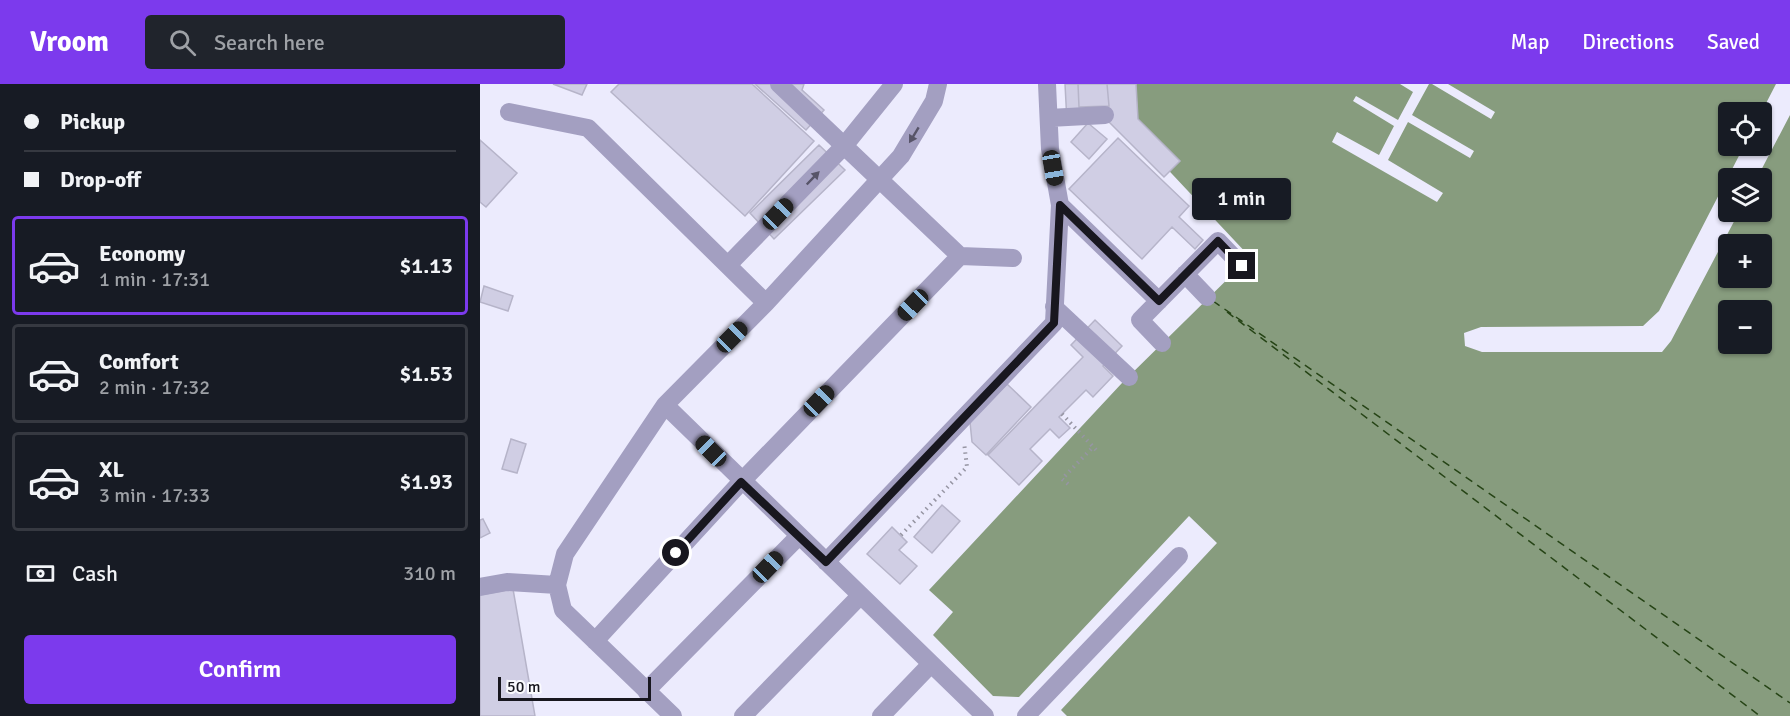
<!DOCTYPE html>
<meta charset="utf-8">
<style>
:root{--surface:#171b24;--page:#20242c;--text:#f1f3f6;--muted:#9ea1a6;--line:#363941;--accent:#7c3aed}
body{margin:0;font-family:Signika,sans-serif;background:var(--page);color:var(--text);height:100vh;display:flex;flex-direction:column;font-size:22px;white-space:nowrap}
*{box-sizing:border-box;margin:0}
p{font-size:20px;color:var(--muted)}
.icon{flex:none;width:33px;height:33px;fill:none;stroke:currentColor;stroke-width:2;stroke-linecap:round;stroke-linejoin:round}
.map{position:relative;flex:1;overflow:hidden}
.side{display:flex;flex-direction:column;background:var(--surface);width:480px}
.side>*{flex:none}
.top-card{display:grid;align-content:center;height:132px;padding:0 24px;background:var(--surface)}
.controls{position:absolute;left:1238px;top:18px;display:grid;gap:12px}
.controls a{display:grid;place-items:center;width:54px;height:54px;border-radius:6px;background:var(--surface);box-shadow:0 2px 4px #0004;font-size:30px}
.scale{position:absolute;left:18px;bottom:15px;width:153px;box-sizing:border-box;padding-left:6px;border:3px solid #18171f;border-top:0;font-size:16px;line-height:21px;white-space:nowrap;color:#18171f;-webkit-text-stroke:4px #fafafe;paint-order:stroke}
.end{position:absolute;width:27px;height:27px;margin:-14px;border:8px solid #18171f;background:#fff;box-shadow:0 0 0 3px #fff}
.from{border-radius:50%}
.bubble{position:absolute;height:42px;border-radius:6px;background:var(--surface);box-shadow:0 2px 4px #0004;font-size:20px;font-weight:600;line-height:42px;text-align:center}
.car{position:absolute;width:18px;height:36px;margin:-18px -9px;border-radius:8px;box-shadow:0 0 4px 2px #0007;background:linear-gradient(#222 24%,#8ab4d8 0 40%,#222 0 76%,#8ab4d8 0 86%,#222 0)}
.top-card b{display:flex;align-items:center;gap:21px;height:57px;font-size:22px}
.top-card b+b{border-top:2px solid var(--line)}
.top-card i{width:15px;height:15px;background:var(--text)}
ul{padding:0;list-style:none}
li{display:flex;align-items:center;gap:18px;height:99px;margin:0 12px 9px;padding:0 12px;border:3px solid var(--line);border-radius:6px}
li div{flex:1}
li b{display:block;font-size:22px}
li em{font-style:normal;font-weight:600}
li.selected{border-color:var(--accent)}
li>.icon{width:54px;height:54px;stroke-width:1.5}
.pay{display:flex;align-items:center;gap:15px;height:66px;padding:0 24px;font-size:22px}
.pay p{margin-inline-start:auto}
.primary-button{display:flex;gap:12px;margin-top:auto;padding:12px 24px}
.primary-button a{flex:1;height:69px;border-radius:6px;background:var(--accent);color:#fff;font-size:24px;font-weight:600;line-height:69px;text-align:center}
header{display:flex;align-items:center;gap:36px;box-sizing:border-box;height:84px;padding:0 30px;background:var(--accent);color:#fff}
header strong{font-size:28px}
nav{display:flex;gap:33px;margin-inline-start:auto;font-size:21px}
.search{width:420px;height:54px;background:var(--page);display:flex;align-items:center;gap:15px;box-sizing:border-box;padding:0 21px;border-radius:6px;color:var(--muted);font-size:22px}
main{display:flex;flex:1;min-height:0}
.map>svg:first-child{display:block}
.water{fill:#879c7e;fill-rule:evenodd}
.pier{fill:#ecebfd}
.lines{fill:none;stroke-linecap:round;stroke-linejoin:round}
.ferry{stroke:#264416;stroke-width:1.5;stroke-dasharray:8 6;stroke-linecap:butt}
.building{fill:#d0cee4;stroke:#b6b4c9;stroke-width:1.5}
.path{stroke:#9695a3;stroke-width:4;stroke-dasharray:1.5 4.5;stroke-linecap:butt}
.minor{stroke:#a39fc1;stroke-width:18}
.oneway{fill:#575468}
.route{stroke:#18171f;stroke-width:8}
</style>
<header>
<strong>Vroom</strong>
<div class="search"><svg class="icon" aria-label="search" viewBox="0 0 24 24"><circle cx="10" cy="10" r="6"/><path d="M15 15l6 6"/></svg>Search here</div>
<nav><a>Map</a><a>Directions</a><a>Saved</a></nav>
</header>
<main>
<section class="side">
<div class="top-card">
<b><i class="from"></i>Pickup</b>
<b><i></i>Drop-off</b>
</div>
<ul>
<li class="selected"><svg class="icon" aria-label="car" viewBox="0 0 24 24"><path d="M5 17H2v-5l4-1 3-4h7l3 4 3 1v5h-3M9 17h6M6 11h13"/><circle cx="7" cy="17" r="2"/><circle cx="17" cy="17" r="2"/></svg><div><b>Economy</b><p>1 min · 17:31</p></div><em>$1.13</em></li>
<li><svg class="icon" aria-label="car" viewBox="0 0 24 24"><path d="M5 17H2v-5l4-1 3-4h7l3 4 3 1v5h-3M9 17h6M6 11h13"/><circle cx="7" cy="17" r="2"/><circle cx="17" cy="17" r="2"/></svg><div><b>Comfort</b><p>2 min · 17:32</p></div><em>$1.53</em></li>
<li><svg class="icon" aria-label="car" viewBox="0 0 24 24"><path d="M5 17H2v-5l4-1 3-4h7l3 4 3 1v5h-3M9 17h6M6 11h13"/><circle cx="7" cy="17" r="2"/><circle cx="17" cy="17" r="2"/></svg><div><b>XL</b><p>3 min · 17:33</p></div><em>$1.93</em></li>
</ul>
<div class="pay"><svg class="icon" aria-label="cash" viewBox="0 0 24 24"><path d="M3 7h18v10H3z"/><circle cx="12" cy="12" r="2"/></svg>Cash<p>310 m</p></div>
<div class="primary-button"><a>Confirm</a></div>
</section>
<div class="map">
<svg width="1310" height="632" viewBox="0 0 1310 632">
<rect width="100%" height="100%" fill="#ecebfd"/>
<path class="water" d="M632,0H1296L1281,29L1248,28V62H1264L1179,227L1163,242L1001,243L984,249L985,262L1002,268H1182L1191,257L1259,128H1281V94H1277L1310,31V632H587L581,626L737,459L709,432L539,613L513,612L453,551L473,528L449,506L642,299L770,173L677,74ZM1248,160H1281V194H1248ZM1248,226H1281V260H1248Z"/>
<path class="pier" d="M920,0H949L932,31L994,67L990,74L928,38L908,76L963,109L957,118L852,58L857,48L899,71L914,42L873,17L876,12L918,36L933,8Z
M952,0H968L1015,28L1011,35Z"/>
<g class="lines">
<path class="ferry" d="M733,217L1310,619
M747,228L1280,632"/>
</g>
<path class="building" d="M73,0H107L102,11Z
M139,0H272L334,57L265,132L131,8Z
M275,0H324L322,6L344,26L326,46Z
M585,0H656L658,35L700,77L684,93L627,36L587,38Z
M598,0H627L629,22L599,23Z
M608,39L627,55L609,75L591,58Z
M638,54L709,122L699,133L723,156L715,165L692,143L662,175L589,105Z
M0,56L37,89L6,123L0,118Z
M339,61L365,86L294,155L270,129Z
M4,202L33,212L28,227L0,218Z
M615,236L642,262L623,282L633,292L613,313L606,306L579,333L590,344L579,354L570,345L550,365L562,377L539,401L508,371L603,273L591,261Z
M527,300L551,323L506,371L492,358L490,338Z
M31,355L46,360L37,389L22,385Z
M462,421L480,437L452,469L434,453Z
M3,435L10,449L0,454V436Z
M412,443L427,458L419,466L437,482L420,500L387,470Z
M33,505L55,632H0V511Z"/>
<g class="lines">
<path class="path" d="M582,330L618,368
M588,400L582,395L613,363
M421,451L487,383L484,358"/>
<path class="minor" d="M299,0L480,172L533,174
M567,0L570,65L580,121L679,217
M29,28L108,44L286,219
M569,34L625,31
M248,181L364,62L414,0
M705,190L727,213
M574,223L649,293
M682,259L660,236L738,157L762,182
M185,321L505,632
M346,478L574,239L580,121
M0,503L27,498L77,501
M115,557L261,398L480,172
M166,607L319,452
M193,632L83,526L77,501L85,470L185,321L286,219L421,72L454,17L458,0
M263,632L380,512
M401,632L450,581
M546,632L699,472"/>
</g>
<defs><path id="oneway-solid" d="M-6-.8H1V-3.2L6.5 0L1 3.2V.8H-6Z" transform="scale(1.5)"/></defs>
<g class="oneway">
<use href="#oneway-solid" transform="translate(434 51) rotate(121)"/>
<use href="#oneway-solid" transform="translate(333 94) rotate(-46)"/>
</g>
<g class="lines">
<path class="route" d="M196,469L261,398L346,478L574,239L580,121L679,217L738,157L762,182"/>
</g>
</svg>
<div class="controls">
<a><svg class="icon" aria-label="locate" viewBox="0 0 24 24"><circle cx="12" cy="12" r="6"/><path d="M12 2v4M12 18v4M2 12h4M18 12h4"/></svg></a>
<a><svg class="icon" aria-label="layers" viewBox="0 0 24 24"><path d="M12 4l9 5-9 5-9-5zM3 14l9 5 9-5"/></svg></a>
<a>+</a>
<a>−</a>
</div>
<div class="scale">50 m</div>
<i class="end from" style="left:196px;top:469px"></i>
<i class="end" style="left:762px;top:182px"></i>
<div class="bubble" style="left:712px;top:94px;width:99px">1 min</div>
<i class="car" style="left:573px;top:84px;rotate:170deg"></i>
<i class="car" style="left:298px;top:130px;rotate:44deg"></i>
<i class="car" style="left:433px;top:221px;rotate:224deg"></i>
<i class="car" style="left:252px;top:253px;rotate:45deg"></i>
<i class="car" style="left:339px;top:317px;rotate:44deg"></i>
<i class="car" style="left:231px;top:367px;rotate:315deg"></i>
<i class="car" style="left:288px;top:483px;rotate:44deg"></i>
</div>
</main>
